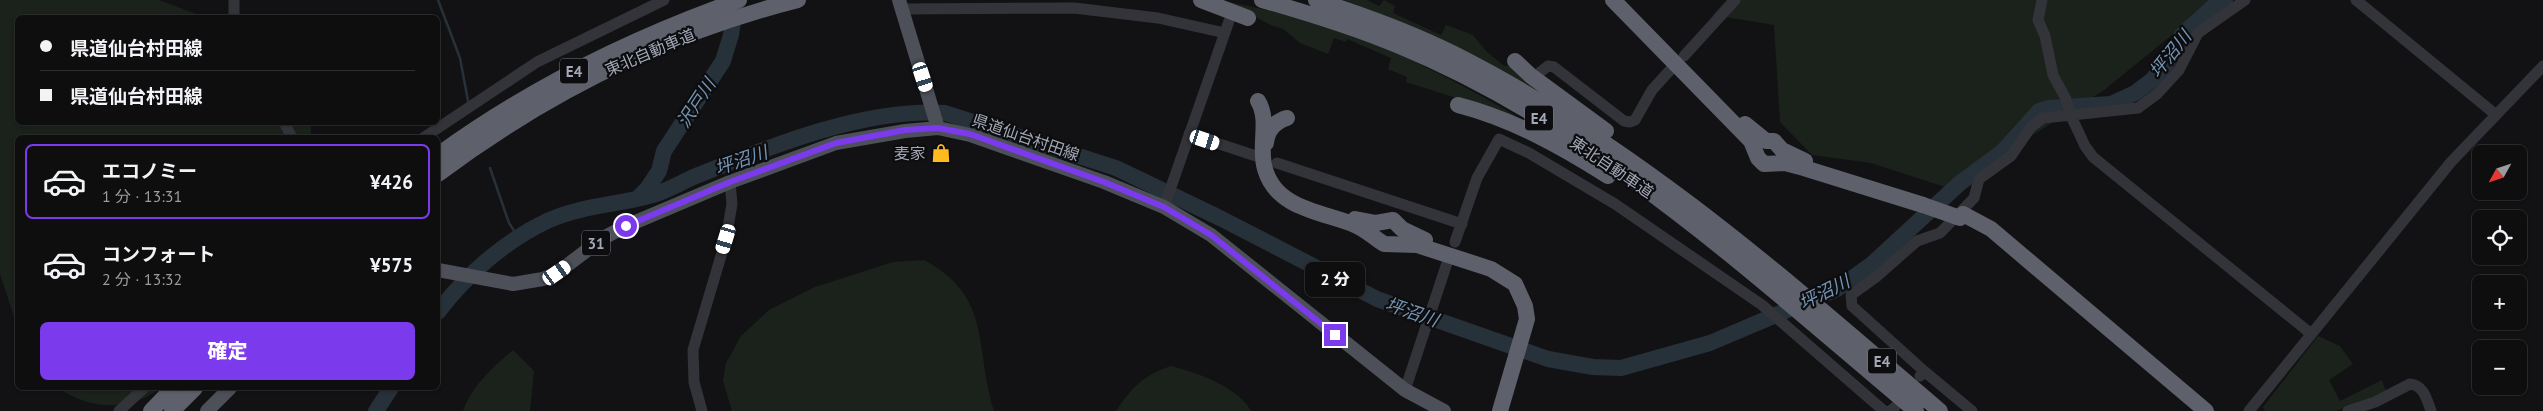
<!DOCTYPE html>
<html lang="ja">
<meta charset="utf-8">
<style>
:root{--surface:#0e0e0f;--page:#1c1c1d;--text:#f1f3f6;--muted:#9b9c9e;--line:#2e2e2f;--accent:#7c3aed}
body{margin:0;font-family:"PT Sans","Noto Sans JP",sans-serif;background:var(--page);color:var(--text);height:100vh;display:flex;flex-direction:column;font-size:19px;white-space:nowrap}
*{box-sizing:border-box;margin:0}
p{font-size:16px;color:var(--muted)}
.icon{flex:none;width:28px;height:28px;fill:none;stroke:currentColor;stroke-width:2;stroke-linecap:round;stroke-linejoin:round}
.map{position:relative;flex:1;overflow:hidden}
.sheet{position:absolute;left:15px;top:135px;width:425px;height:255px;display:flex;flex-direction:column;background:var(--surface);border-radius:8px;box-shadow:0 1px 4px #0004,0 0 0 1px var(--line)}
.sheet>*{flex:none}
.hud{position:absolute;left:15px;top:15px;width:425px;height:110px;border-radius:8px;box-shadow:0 1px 4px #0004,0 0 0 1px var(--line);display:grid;align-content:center;height:110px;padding:0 25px;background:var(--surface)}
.needle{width:32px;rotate:230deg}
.fabs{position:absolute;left:2472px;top:145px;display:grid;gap:10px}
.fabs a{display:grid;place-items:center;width:55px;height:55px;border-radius:8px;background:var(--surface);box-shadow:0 1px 4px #0004,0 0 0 1px var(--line);font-size:25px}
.end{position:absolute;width:22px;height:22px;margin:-11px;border:6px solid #7c3aed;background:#fff;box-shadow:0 0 0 2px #fff}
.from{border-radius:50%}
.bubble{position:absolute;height:35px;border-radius:8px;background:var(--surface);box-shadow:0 1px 4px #0004,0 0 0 1px var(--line);font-size:16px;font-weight:800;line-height:35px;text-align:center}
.car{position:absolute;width:15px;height:30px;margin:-15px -8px;border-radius:6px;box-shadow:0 0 4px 1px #0007;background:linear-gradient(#fff 24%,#345 0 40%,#fff 0 76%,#345 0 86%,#fff 0)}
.hud b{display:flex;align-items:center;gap:18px;height:48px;font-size:19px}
.hud b+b{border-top:1px solid var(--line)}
.hud i{width:12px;height:12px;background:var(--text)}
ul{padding:9px 0 0;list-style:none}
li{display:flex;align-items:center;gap:15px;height:75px;margin:0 10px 8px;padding:0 15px;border:2px solid transparent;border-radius:8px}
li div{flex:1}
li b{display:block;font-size:19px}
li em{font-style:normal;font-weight:800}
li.selected{border-color:var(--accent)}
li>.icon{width:45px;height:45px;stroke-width:1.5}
.primary-button{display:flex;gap:10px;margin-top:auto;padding:10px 25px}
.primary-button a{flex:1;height:58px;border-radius:8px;background:var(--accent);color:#fff;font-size:20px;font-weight:800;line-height:58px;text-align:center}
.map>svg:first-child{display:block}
.green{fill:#1a221b}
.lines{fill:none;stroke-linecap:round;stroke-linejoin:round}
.stream{stroke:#273139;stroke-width:2.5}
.river{stroke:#273139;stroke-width:16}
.minor{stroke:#333439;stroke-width:11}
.major{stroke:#4e5059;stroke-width:14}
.highway{stroke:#5e616b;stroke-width:16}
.highway-bridge{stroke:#5e616b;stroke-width:16}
.route{stroke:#7c3aed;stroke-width:6}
.labels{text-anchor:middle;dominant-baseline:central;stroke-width:4.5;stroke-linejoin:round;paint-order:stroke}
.shield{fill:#0d0d0f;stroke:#757a84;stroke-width:1}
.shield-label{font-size:15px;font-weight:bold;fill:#a2a8b6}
.street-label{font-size:16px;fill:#a2a8b6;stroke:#0d0d0f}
.poi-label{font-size:16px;fill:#a2a8b6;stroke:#0d0d0f;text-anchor:end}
.water-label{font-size:18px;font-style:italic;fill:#7595b5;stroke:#0d0d0f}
</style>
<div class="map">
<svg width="2543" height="411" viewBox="0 0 2543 411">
<rect width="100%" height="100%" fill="#121214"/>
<path class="green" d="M0,0H159L204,17L18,18V122L311,123V137L18,138L17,326L0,274Z
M1337,0H1367L1379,6L1384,0L1395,6L1393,13L1441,35L1446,25L1473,35L1486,51L1504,66L1512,65L1555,102Z
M1726,0H2215L2103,91L1948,188L1871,163L1812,155L1780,122L1774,25L1713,15Z
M1224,1C1253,7 1282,13 1309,21C1388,44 1463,84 1533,126L1472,103L1406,82L1407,77L1388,69L1391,58L1347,39L1346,42L1334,38L1328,54L1300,43L1283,29L1271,25Z
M924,260C993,297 974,347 994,411H732L723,381L726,363L741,336L769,310L815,287L893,262Z
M2318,336L2340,346L2353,364L2329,380L2340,401L2382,380L2386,392L2336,411H2265L2263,407Z
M513,350L534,371L530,411H463C472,386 493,367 513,350Z
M1171,366C1195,372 1239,387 1251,411H1116C1132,387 1144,375 1171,366Z
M58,388H161C130,411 92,411 58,388Z"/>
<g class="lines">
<path class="stream" d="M438,0L460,58L468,101
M490,168L509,223L518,237"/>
<path class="river" d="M638,198L647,189L659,171L664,151L723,61L731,35L735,7
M438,312C466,275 505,241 547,221C580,206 615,205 649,196C667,192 684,180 701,174C774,145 866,108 945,113L1116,168L1220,218L1377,299L1548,359L1593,367L1621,368L1710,343L1837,289L1872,264L1960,183L2002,152L2039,111L2049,108L2111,104L2135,93L2151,81L2167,63L2182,35L2215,5L2225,0
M376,411L391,388"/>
<path class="minor" d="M234,0V18
M2042,0L2038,20L2045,36L2053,75L2066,99L2071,116L2085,146L2093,157L2310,333
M2356,0L2495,114
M902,9L1074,8L1158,18L1225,33
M1684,56L1735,0
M1539,73L1548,66L1554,67L1624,121L1630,122L1635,120L1652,90L1672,68
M284,122L292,138
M1189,134L1256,156
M423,138L537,62L664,0
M1277,163L1462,224
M1164,207L1229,21
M1455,242L1477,178L1499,139L1529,153L1615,204L1762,305L1884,411
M1924,371L1972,411
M1920,376L1924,371L1852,306L1851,295L1876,277L1917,241L1940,233L1974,198L1979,179L2011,156L2031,127L2043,118L2138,108L2157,94L2179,70L2198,33L2245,0
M1405,390L1447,263
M119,411L144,388
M702,411L694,382L693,350L726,239L732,204L730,182
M1890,411L1895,407
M2249,411L2451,162L2543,66
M2348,411L2375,402L2410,384C2424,385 2427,400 2431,411"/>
<path class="major" d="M899,0L938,128
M438,270L513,284L543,279L557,273L603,238L626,226L730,182L836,143L905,131L938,128L970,135L1104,182L1164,207L1211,235L1405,390L1444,411
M207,411L230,388"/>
<path class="highway" d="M1201,0L1248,18
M1262,0C1308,13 1354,27 1399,46C1596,127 1755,276 1916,411
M1316,0C1363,15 1410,32 1454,54C1635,145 1787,280 1940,411
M1613,0L1751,141L1758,158L1764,164L1785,163L1804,168L1923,205
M1515,61L1531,76L1606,131
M1258,101C1270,120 1258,147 1265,169C1276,209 1323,212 1355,225C1367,230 1374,238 1384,244L1417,245L1491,269L1515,284L1525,306L1527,319L1500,411
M1458,105C1512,119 1561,146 1608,176
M1745,124L1766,141H1774L1782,150L1805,161
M1266,143C1267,130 1276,121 1287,118
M438,155C530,88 632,38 739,0
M438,174C545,94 667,33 798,0
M1963,214L1991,229L2206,411
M1355,219L1376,223L1393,220L1402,229L1425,240
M151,411L173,388
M172,411L195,388"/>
<path class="highway-bridge" d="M1923,205L1960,218"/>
</g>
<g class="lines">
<path class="route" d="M626,226L730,182L836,143L905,130L938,128L970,134L1104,182L1164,207L1211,235L1335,335"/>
</g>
<defs>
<g id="shop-bare" transform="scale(1.5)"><path d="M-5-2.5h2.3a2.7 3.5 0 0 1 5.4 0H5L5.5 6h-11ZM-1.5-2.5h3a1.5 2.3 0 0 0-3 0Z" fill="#ffba1f" stroke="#0d0d0f" stroke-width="2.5" paint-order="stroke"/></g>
</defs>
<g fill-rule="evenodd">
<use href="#shop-bare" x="941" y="153"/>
</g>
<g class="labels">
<g class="shield">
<rect x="560" y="58.5" width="28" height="25" rx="4"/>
<rect x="1525" y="105.5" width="28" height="25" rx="4"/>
<rect x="582" y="230.5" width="28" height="25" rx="4"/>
<rect x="1868" y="348.5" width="28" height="25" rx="4"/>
</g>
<g class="shield-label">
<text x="574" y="71">E4</text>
<text x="1539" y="118">E4</text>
<text x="596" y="243">31</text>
<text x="1882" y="361">E4</text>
</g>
<g class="street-label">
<text transform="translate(650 52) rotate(-23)">東北自動車道</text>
<text transform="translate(1026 137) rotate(19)">県道仙台村田線</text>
<text transform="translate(1612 167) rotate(34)">東北自動車道</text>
</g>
<g class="poi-label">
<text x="926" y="153">麦家</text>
</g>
<g class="water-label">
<text transform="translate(2170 54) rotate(-51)">坪沼川</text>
<text transform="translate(696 103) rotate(-57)">沢戸川</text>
<text transform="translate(741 160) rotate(-19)">坪沼川</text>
<text transform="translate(1824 292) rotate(-27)">坪沼川</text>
<text transform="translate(1412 312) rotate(19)">坪沼川</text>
</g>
</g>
</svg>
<div class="fabs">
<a><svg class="needle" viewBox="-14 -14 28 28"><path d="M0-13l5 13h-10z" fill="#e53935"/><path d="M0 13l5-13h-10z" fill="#9b9c9e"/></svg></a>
<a><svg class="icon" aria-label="locate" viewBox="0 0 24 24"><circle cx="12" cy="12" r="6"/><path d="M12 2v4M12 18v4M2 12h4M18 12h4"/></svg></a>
<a>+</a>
<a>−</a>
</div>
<i class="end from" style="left:626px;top:226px"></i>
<i class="end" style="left:1335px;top:335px"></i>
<div class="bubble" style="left:1305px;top:262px;width:60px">2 分</div>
<i class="car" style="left:923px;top:77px;rotate:162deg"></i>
<i class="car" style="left:1205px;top:140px;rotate:108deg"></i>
<i class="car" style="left:726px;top:239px;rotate:197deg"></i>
<i class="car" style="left:557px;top:273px;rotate:55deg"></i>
<div class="hud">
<b><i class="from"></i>県道仙台村田線</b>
<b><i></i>県道仙台村田線</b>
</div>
<section class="sheet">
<ul>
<li class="selected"><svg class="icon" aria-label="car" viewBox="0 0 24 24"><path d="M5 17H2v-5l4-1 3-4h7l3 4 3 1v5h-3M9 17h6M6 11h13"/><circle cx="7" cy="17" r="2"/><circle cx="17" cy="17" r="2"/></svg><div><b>エコノミー</b><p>1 分 · 13:31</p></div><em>¥426</em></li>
<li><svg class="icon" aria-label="car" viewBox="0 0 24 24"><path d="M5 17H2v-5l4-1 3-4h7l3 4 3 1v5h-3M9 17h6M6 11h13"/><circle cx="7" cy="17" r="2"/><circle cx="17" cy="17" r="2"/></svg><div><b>コンフォート</b><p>2 分 · 13:32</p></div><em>¥575</em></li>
</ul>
<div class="primary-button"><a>確定</a></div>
</section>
</div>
